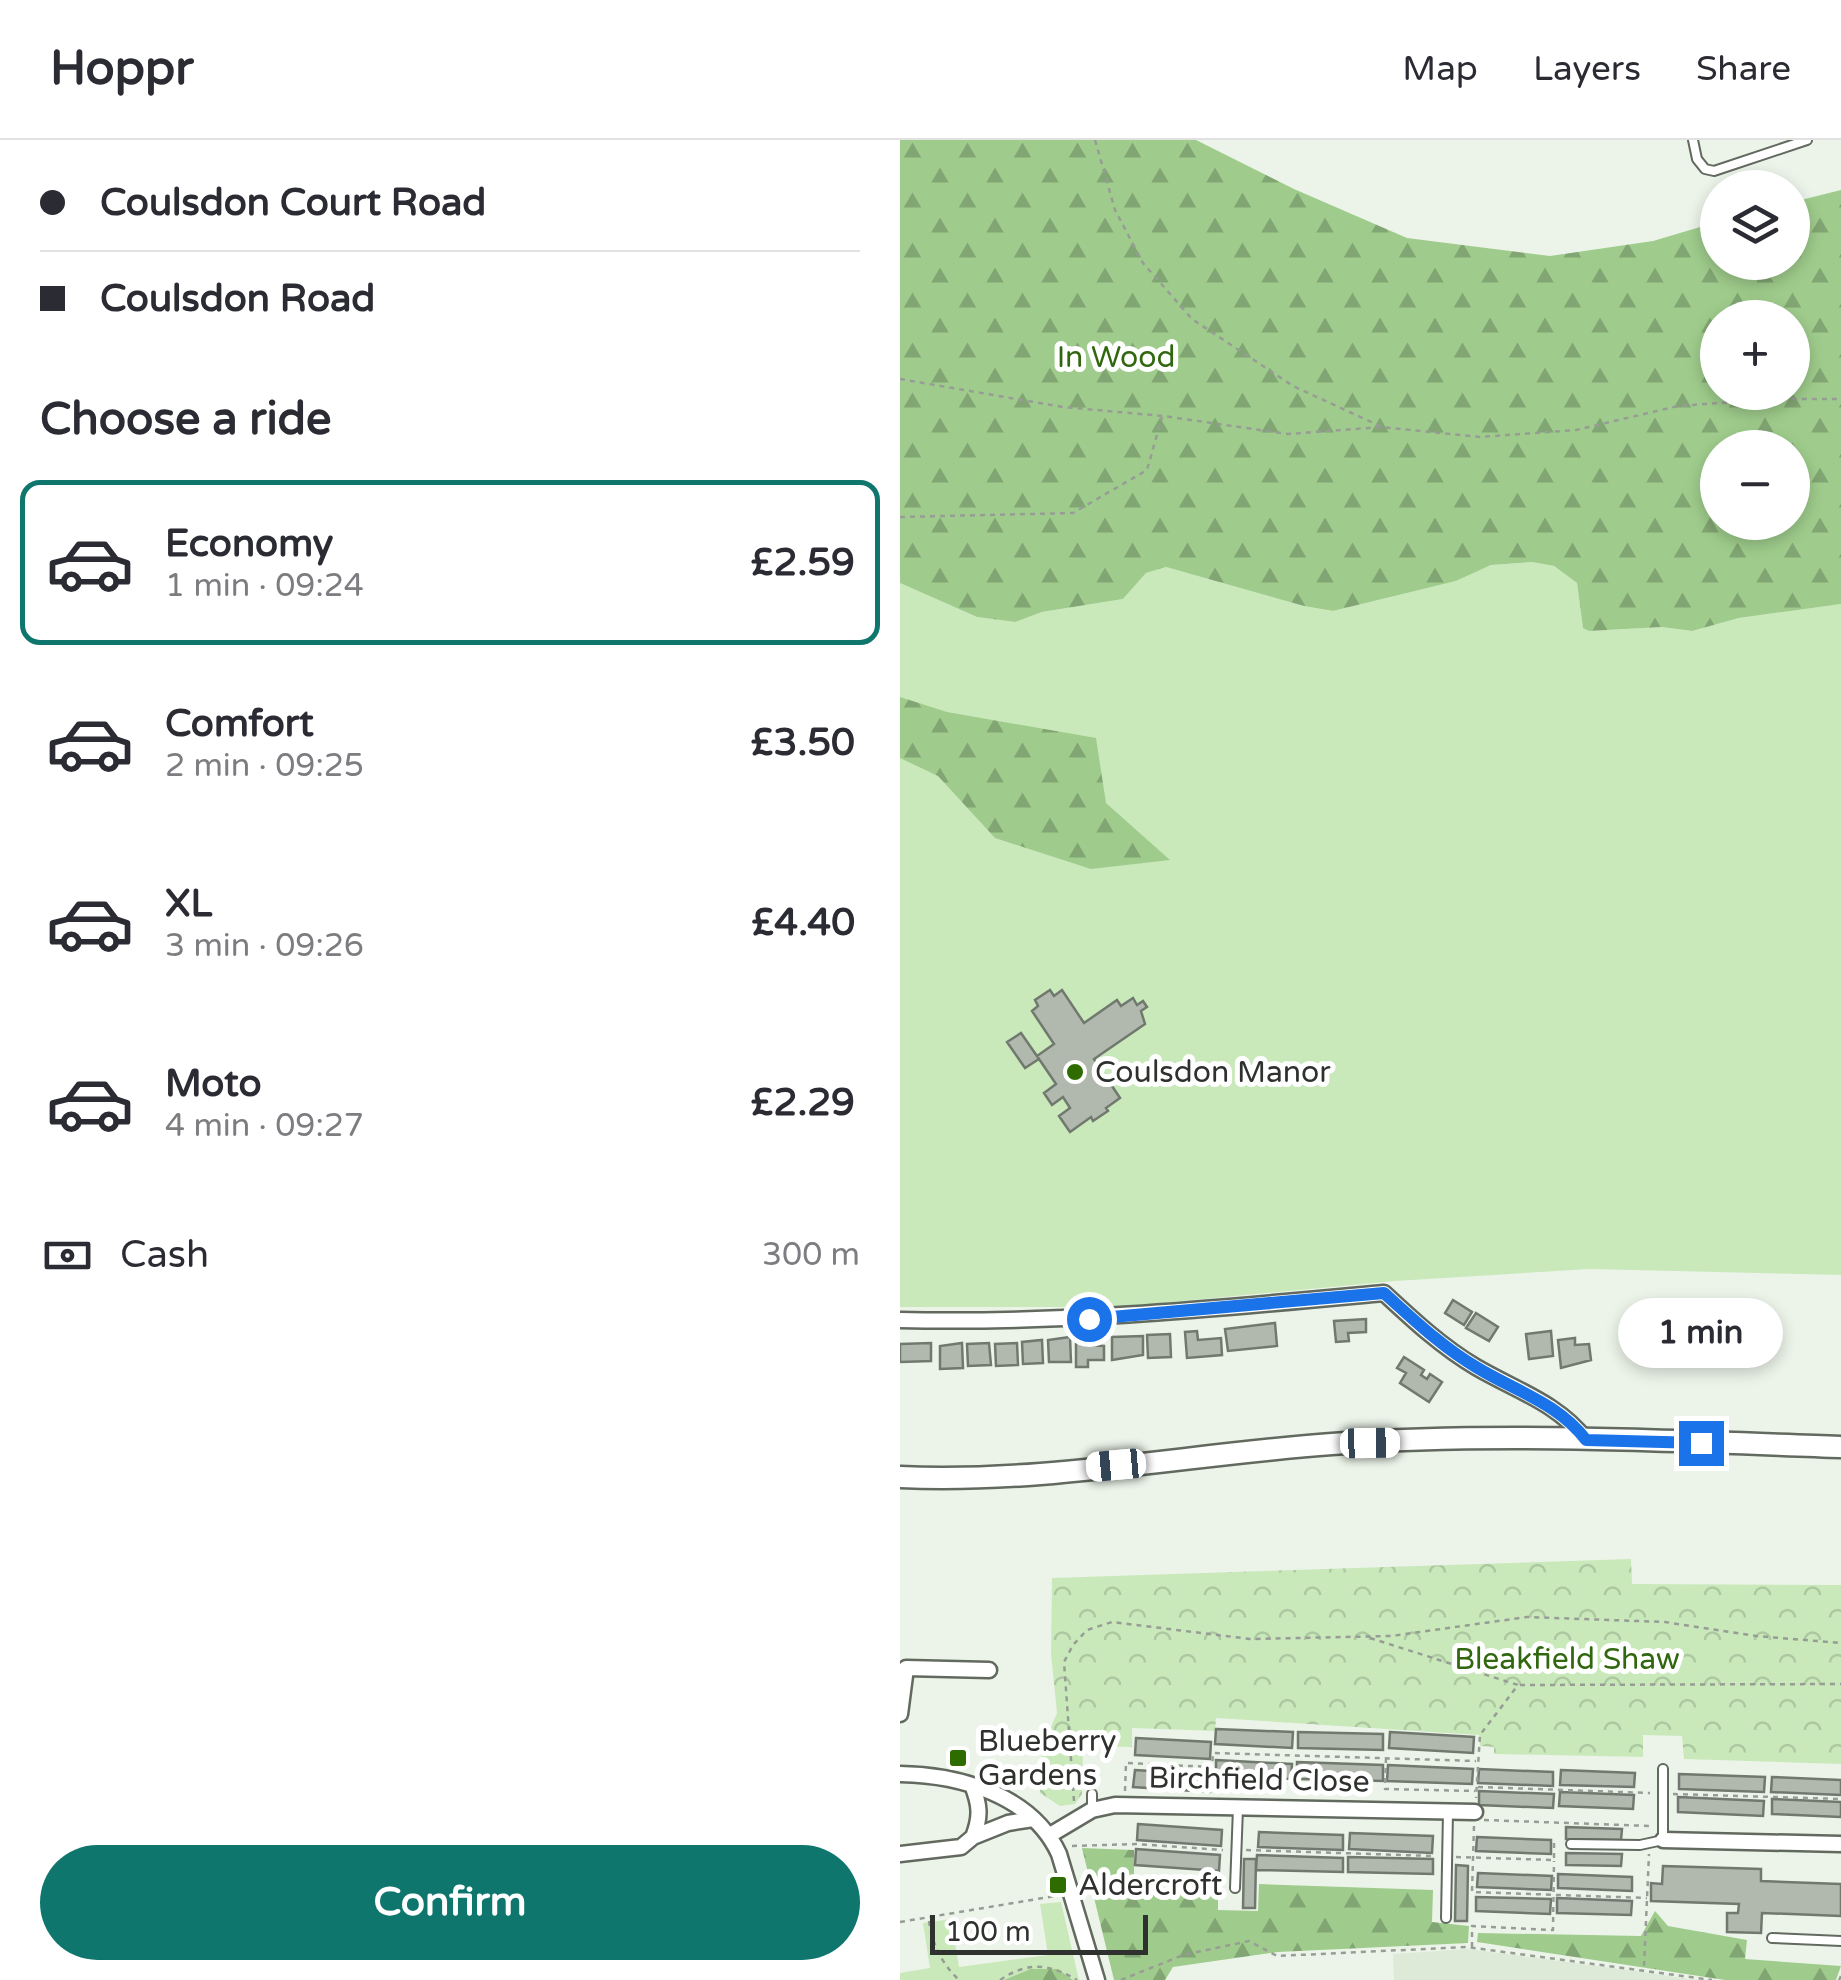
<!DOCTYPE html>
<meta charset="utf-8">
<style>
:root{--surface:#fff;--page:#f2f2f3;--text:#2b2b33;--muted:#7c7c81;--line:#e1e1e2;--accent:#0f766e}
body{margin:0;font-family:"Varela Round",sans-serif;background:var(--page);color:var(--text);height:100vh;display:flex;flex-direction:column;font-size:38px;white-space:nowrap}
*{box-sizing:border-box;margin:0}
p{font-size:32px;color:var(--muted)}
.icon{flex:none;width:55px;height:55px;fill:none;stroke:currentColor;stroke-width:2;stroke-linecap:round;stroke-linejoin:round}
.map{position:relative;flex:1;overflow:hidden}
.sheet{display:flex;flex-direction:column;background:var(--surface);width:900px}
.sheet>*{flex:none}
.top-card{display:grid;align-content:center;height:220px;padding:0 40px;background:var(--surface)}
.buttons{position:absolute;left:800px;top:30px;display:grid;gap:20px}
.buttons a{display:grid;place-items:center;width:110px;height:110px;border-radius:50%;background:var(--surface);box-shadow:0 5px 15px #0003;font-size:50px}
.scale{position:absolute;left:30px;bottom:25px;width:218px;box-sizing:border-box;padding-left:10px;border:5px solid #2e312d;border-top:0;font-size:28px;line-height:35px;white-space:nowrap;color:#2e312d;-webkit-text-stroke:8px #fff;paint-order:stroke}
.end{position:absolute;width:45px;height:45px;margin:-22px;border:12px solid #1a73e8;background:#fff;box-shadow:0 0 0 5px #fff}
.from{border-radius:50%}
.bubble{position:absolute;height:70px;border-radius:35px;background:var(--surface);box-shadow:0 5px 15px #0003;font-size:32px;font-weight:700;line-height:70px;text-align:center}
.car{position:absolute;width:30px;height:60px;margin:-30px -15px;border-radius:12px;box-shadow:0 0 8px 2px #0007;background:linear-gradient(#fff 24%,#345 0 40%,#fff 0 76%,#345 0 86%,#fff 0)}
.top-card b{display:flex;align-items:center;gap:35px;height:95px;font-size:38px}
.top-card b+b{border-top:2px solid var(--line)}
.top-card i{width:25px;height:25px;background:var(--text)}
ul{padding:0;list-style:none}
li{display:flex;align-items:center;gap:30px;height:165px;margin:0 20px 15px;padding:0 20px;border:5px solid transparent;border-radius:20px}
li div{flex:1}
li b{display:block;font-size:38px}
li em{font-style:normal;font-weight:700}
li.active{border-color:var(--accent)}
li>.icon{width:90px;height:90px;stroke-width:1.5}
h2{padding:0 40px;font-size:45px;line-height:120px}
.pay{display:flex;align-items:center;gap:25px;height:110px;padding:0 40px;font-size:38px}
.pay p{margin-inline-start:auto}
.action{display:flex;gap:20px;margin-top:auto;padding:20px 40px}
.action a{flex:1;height:115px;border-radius:60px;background:var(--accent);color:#fff;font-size:40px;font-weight:700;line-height:115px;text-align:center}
header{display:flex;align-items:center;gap:60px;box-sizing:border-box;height:140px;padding:0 50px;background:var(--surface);border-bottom:2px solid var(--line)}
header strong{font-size:48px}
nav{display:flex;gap:55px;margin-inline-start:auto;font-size:35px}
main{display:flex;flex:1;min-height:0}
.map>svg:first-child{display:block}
.built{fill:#ddead8}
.grass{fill:#c9e9bb}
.forest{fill:url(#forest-firs);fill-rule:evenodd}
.park{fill:url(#park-crowns)}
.building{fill:#b1b9ae;stroke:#71796f;stroke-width:2.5}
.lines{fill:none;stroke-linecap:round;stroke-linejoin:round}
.service-casing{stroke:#62695f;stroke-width:12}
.minor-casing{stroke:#62695f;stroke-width:19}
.secondary-casing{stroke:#62695f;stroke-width:25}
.path{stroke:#979d95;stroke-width:2.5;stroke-dasharray:5 5;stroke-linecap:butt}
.service{stroke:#fff;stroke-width:8}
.minor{stroke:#fff;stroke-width:14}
.secondary{stroke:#fff;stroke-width:20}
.route{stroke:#1a73e8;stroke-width:12}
.poi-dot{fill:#2f6c00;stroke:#fff;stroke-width:4}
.labels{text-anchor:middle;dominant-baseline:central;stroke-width:10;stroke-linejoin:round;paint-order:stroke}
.park-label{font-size:30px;fill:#31670f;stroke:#fff}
.poi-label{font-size:30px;fill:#2e312d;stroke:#fff;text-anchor:start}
.street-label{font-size:30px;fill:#2e312d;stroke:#fff}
</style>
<header>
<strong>Hoppr</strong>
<nav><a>Map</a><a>Layers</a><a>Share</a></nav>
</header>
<main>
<section class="sheet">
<div class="top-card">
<b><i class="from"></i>Coulsdon Court Road</b>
<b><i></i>Coulsdon Road</b>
</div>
<h2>Choose a ride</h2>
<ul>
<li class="active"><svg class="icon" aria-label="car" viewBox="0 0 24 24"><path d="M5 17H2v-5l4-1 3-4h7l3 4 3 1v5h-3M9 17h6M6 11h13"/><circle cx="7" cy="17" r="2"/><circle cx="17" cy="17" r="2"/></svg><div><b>Economy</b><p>1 min · 09:24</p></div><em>£2.59</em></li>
<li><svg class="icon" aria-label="car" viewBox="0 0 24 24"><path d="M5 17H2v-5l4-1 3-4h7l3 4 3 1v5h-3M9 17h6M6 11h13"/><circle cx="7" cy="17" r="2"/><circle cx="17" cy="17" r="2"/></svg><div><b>Comfort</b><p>2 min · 09:25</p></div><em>£3.50</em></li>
<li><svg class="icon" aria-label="car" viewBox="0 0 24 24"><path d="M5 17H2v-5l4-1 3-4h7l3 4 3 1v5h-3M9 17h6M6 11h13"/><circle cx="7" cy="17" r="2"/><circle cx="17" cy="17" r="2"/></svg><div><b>XL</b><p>3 min · 09:26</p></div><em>£4.40</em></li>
<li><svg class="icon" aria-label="car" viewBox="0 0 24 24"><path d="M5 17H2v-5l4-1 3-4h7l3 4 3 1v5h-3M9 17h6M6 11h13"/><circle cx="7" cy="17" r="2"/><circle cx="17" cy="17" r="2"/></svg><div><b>Moto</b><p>4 min · 09:27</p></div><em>£2.29</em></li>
</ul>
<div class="pay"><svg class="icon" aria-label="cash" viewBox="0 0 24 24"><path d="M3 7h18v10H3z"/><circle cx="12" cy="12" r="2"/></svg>Cash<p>300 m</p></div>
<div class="action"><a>Confirm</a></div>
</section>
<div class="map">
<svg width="941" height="1840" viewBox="0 0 941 1840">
<defs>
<pattern id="forest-firs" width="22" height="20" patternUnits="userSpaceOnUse" patternTransform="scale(2.5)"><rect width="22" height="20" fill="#9fcc8c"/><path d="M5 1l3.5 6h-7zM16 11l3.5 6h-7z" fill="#82a673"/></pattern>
<pattern id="park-crowns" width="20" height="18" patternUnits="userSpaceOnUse" patternTransform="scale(2.5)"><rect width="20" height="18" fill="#c9e9bb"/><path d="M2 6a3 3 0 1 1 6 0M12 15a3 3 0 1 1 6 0" fill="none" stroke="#adc8a1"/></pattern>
</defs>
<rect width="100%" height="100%" fill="#ecf4e9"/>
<path class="built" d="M568,1809L743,1832L796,1840H494L493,1814Z"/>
<path class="grass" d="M632,422L654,426L677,443L683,487L689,491L762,487L792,491L839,478L941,464V1135L689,1129L495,1141L219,1167H0V443L77,477L115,482L142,472L223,459L246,433L266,427L404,466L433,471L556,441L591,425Z
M161,1762L179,1840H173L158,1829H130L104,1840H0V1833L30,1828L23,1783L51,1779L59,1827L148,1815L140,1764Z"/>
<path class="forest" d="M0,0H296L394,49L507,98L650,116L753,101L817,82L818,122H892L893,62L941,50V464L839,478L792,491L762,487L689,491L683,488L677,443L654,426L632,422L591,425L556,441L433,471L404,466L266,427L246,433L223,459L142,472L115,482L77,477L0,443ZM818,178H892V252H818ZM818,308H892V382H818Z
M0,557L47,572L196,598L206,663L270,720L191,729L95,698L38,636L0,618Z
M182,1708L234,1710V1741L318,1743V1770L358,1771L359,1744L533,1750L532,1782L569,1786L568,1803L378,1812L273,1827L265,1840H214Z
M755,1771L768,1786L847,1800L845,1819L941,1826L936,1840H825L577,1802L578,1793L741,1796Z
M130,1829H158L173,1840H104Z"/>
<path class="park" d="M731,1419L732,1444L941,1445V1624L784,1619L782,1596L743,1595V1617L594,1614V1607L580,1606L579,1595L316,1578L315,1591L232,1588V1607L183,1606L182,1654L175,1664L160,1666L140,1653L142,1608L157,1573L151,1514L152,1438Z"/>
<path class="building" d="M150,850L154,856L162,850L184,883L217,860L221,866L233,858L237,865L243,861L247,867L241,871L245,884L194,919L220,958L206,968L208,971L193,981L191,977L170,992L159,976L170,968L163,957L152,965L144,953L156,944L137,916L154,904L132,871L138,866L135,860Z
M121,893L139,919L125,928L107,902Z
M553,1160L572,1172L564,1185L545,1173Z
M576,1173L598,1187L589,1201L566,1188Z
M466,1179V1192L448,1193L449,1201L436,1202L434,1181Z
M375,1183L377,1206L328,1211L325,1189Z
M297,1191L298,1200L321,1198L322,1215L287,1218L285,1192Z
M651,1191L653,1216L629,1219L626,1194Z
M270,1194L271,1217L248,1218L247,1195Z
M243,1196V1215L212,1220V1197Z
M170,1197L171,1222H149L148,1200Z
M675,1198V1205L689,1204L691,1220L661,1228L658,1200Z
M176,1199H186V1205L204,1206V1220H188V1227H176Z
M142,1200L143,1223L123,1224L122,1202Z
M31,1203V1221L0,1222V1204Z
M62,1203L63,1228L40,1229V1206Z
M89,1203L91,1225L68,1226L67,1204Z
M117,1203L118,1225L96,1226L95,1204Z
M504,1217L524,1230L521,1235L527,1239L530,1234L542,1242L529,1262L500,1243L506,1233L497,1228Z
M316,1589L393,1592L392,1608L315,1604Z
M398,1592L483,1594V1610L398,1608Z
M490,1592L574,1597L573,1613L489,1608Z
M236,1598L311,1602L310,1619L235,1615Z
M316,1620L392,1624L391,1639L316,1635Z
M397,1622L483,1625V1641L397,1639Z
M488,1625L573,1629L572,1644L487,1641Z
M579,1629L653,1632V1646L578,1643Z
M235,1630L311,1635L310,1652L233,1647Z
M661,1630L735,1633L734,1647L660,1645Z
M779,1634L865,1637L864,1652L779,1649Z
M872,1637L941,1640V1655L871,1652Z
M579,1651L654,1654L653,1668L579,1665Z
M660,1652L734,1655L733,1669L659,1666Z
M778,1657L864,1661L863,1676L778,1672Z
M872,1659L941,1662V1677L872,1674Z
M238,1684L322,1690L321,1706L237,1700Z
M666,1687L722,1689L721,1700L666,1699Z
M359,1692L443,1695V1710L358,1707Z
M450,1693L533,1696L532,1713L449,1709Z
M577,1697L651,1700V1714L576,1711Z
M236,1709L320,1715L319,1731L235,1725Z
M666,1713L722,1714L721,1726L666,1725Z
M357,1715L443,1718V1732L356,1730Z
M448,1717L533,1719V1734L448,1732Z
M344,1719H356L355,1768H343Z
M556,1725L568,1726L567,1781H555Z
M763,1726L861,1729V1741L941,1744V1776L862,1773L861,1793L827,1792V1773H838L839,1764L751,1761V1743L762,1744Z
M578,1733L652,1736L651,1750L577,1747Z
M658,1734L732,1737V1751L658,1748Z
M576,1757L651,1759L650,1774L576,1771Z
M657,1758L732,1761L731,1775L657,1773Z"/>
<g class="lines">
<g class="service-casing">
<path id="service" d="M793,0L797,19L805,29L814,31L907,0
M192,1670V1654
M671,1704L740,1705L763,1700V1629
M335,1748L338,1668
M546,1778L548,1672
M872,1798L941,1801"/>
</g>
<g class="minor-casing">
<path id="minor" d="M0,1180C162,1184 322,1168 484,1153C512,1179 542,1207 576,1227C615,1250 658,1263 686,1300
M0,1574L6,1528L89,1530
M0,1634C60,1635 132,1655 159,1714L197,1840
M72,1645C80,1665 81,1677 73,1697
M150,1695L192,1670L215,1665L575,1672
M763,1700L941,1704
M0,1714L61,1707L73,1697L108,1683L133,1679"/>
</g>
<g class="secondary-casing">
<path id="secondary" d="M0,1337C139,1344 292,1314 432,1304C601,1292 772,1301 941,1307"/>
</g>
<path class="path" d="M195,0L215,70L243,123L292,179L393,246L480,286
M0,239L163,267L263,276L388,294L481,287L580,297L676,290L778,266L873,259H941
M0,377L173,373L247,330L262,277
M470,1498L618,1545L580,1595L576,1658
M620,1545L941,1544
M486,1618L485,1649L575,1651
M578,1647L750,1653
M225,1651L226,1623L312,1627L313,1613L576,1621
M311,1651L312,1629
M773,1654L941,1659
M174,1661L164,1522L173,1505L187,1490L212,1482L350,1499L491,1496L627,1477L765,1482L856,1496L941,1503
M584,1680L751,1686
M574,1686L572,1752L747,1758
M172,1706L236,1704L323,1710
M346,1710L533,1716
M556,1717L654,1720V1703H658
M29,1781C32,1804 42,1824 59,1840
M0,1782L155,1756
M572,1807V1786L653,1790L654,1721
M744,1826L749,1714
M100,1840C128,1821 150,1824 177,1840
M221,1840L283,1815L349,1801L377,1816L567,1807L812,1840
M939,1840L941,1836"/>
<use href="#service" class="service"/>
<use href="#minor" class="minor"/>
<use href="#secondary" class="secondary"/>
</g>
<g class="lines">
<path class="route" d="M189,1179L484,1153C513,1179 542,1207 576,1227C615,1251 658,1263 686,1300L801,1303"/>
</g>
<g class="poi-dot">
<circle cx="175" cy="932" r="10"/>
<rect x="48" y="1608" width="20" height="20" rx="5"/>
<rect x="148" y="1735" width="20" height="20" rx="5"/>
</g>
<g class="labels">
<g class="park-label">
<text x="216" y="217">In Wood</text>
<text x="667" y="1519">Bleakfield Shaw</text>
</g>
<g class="poi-label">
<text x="195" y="932">Coulsdon Manor</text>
<text x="78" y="1601">Blueberry<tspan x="78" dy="34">Gardens</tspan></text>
<text x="178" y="1745">Aldercroft</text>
</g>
<g class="street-label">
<text transform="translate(359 1640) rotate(1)">Birchfield Close</text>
</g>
</g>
</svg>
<div class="buttons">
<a><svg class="icon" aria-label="layers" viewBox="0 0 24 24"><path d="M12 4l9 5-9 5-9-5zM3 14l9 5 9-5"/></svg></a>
<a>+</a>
<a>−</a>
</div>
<div class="scale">100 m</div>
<i class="end from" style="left:189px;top:1179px"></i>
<i class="end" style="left:801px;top:1303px"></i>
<div class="bubble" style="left:718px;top:1158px;width:165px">1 min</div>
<i class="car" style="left:470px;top:1303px;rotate:89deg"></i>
<i class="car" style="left:216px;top:1325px;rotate:265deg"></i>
</div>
</main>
